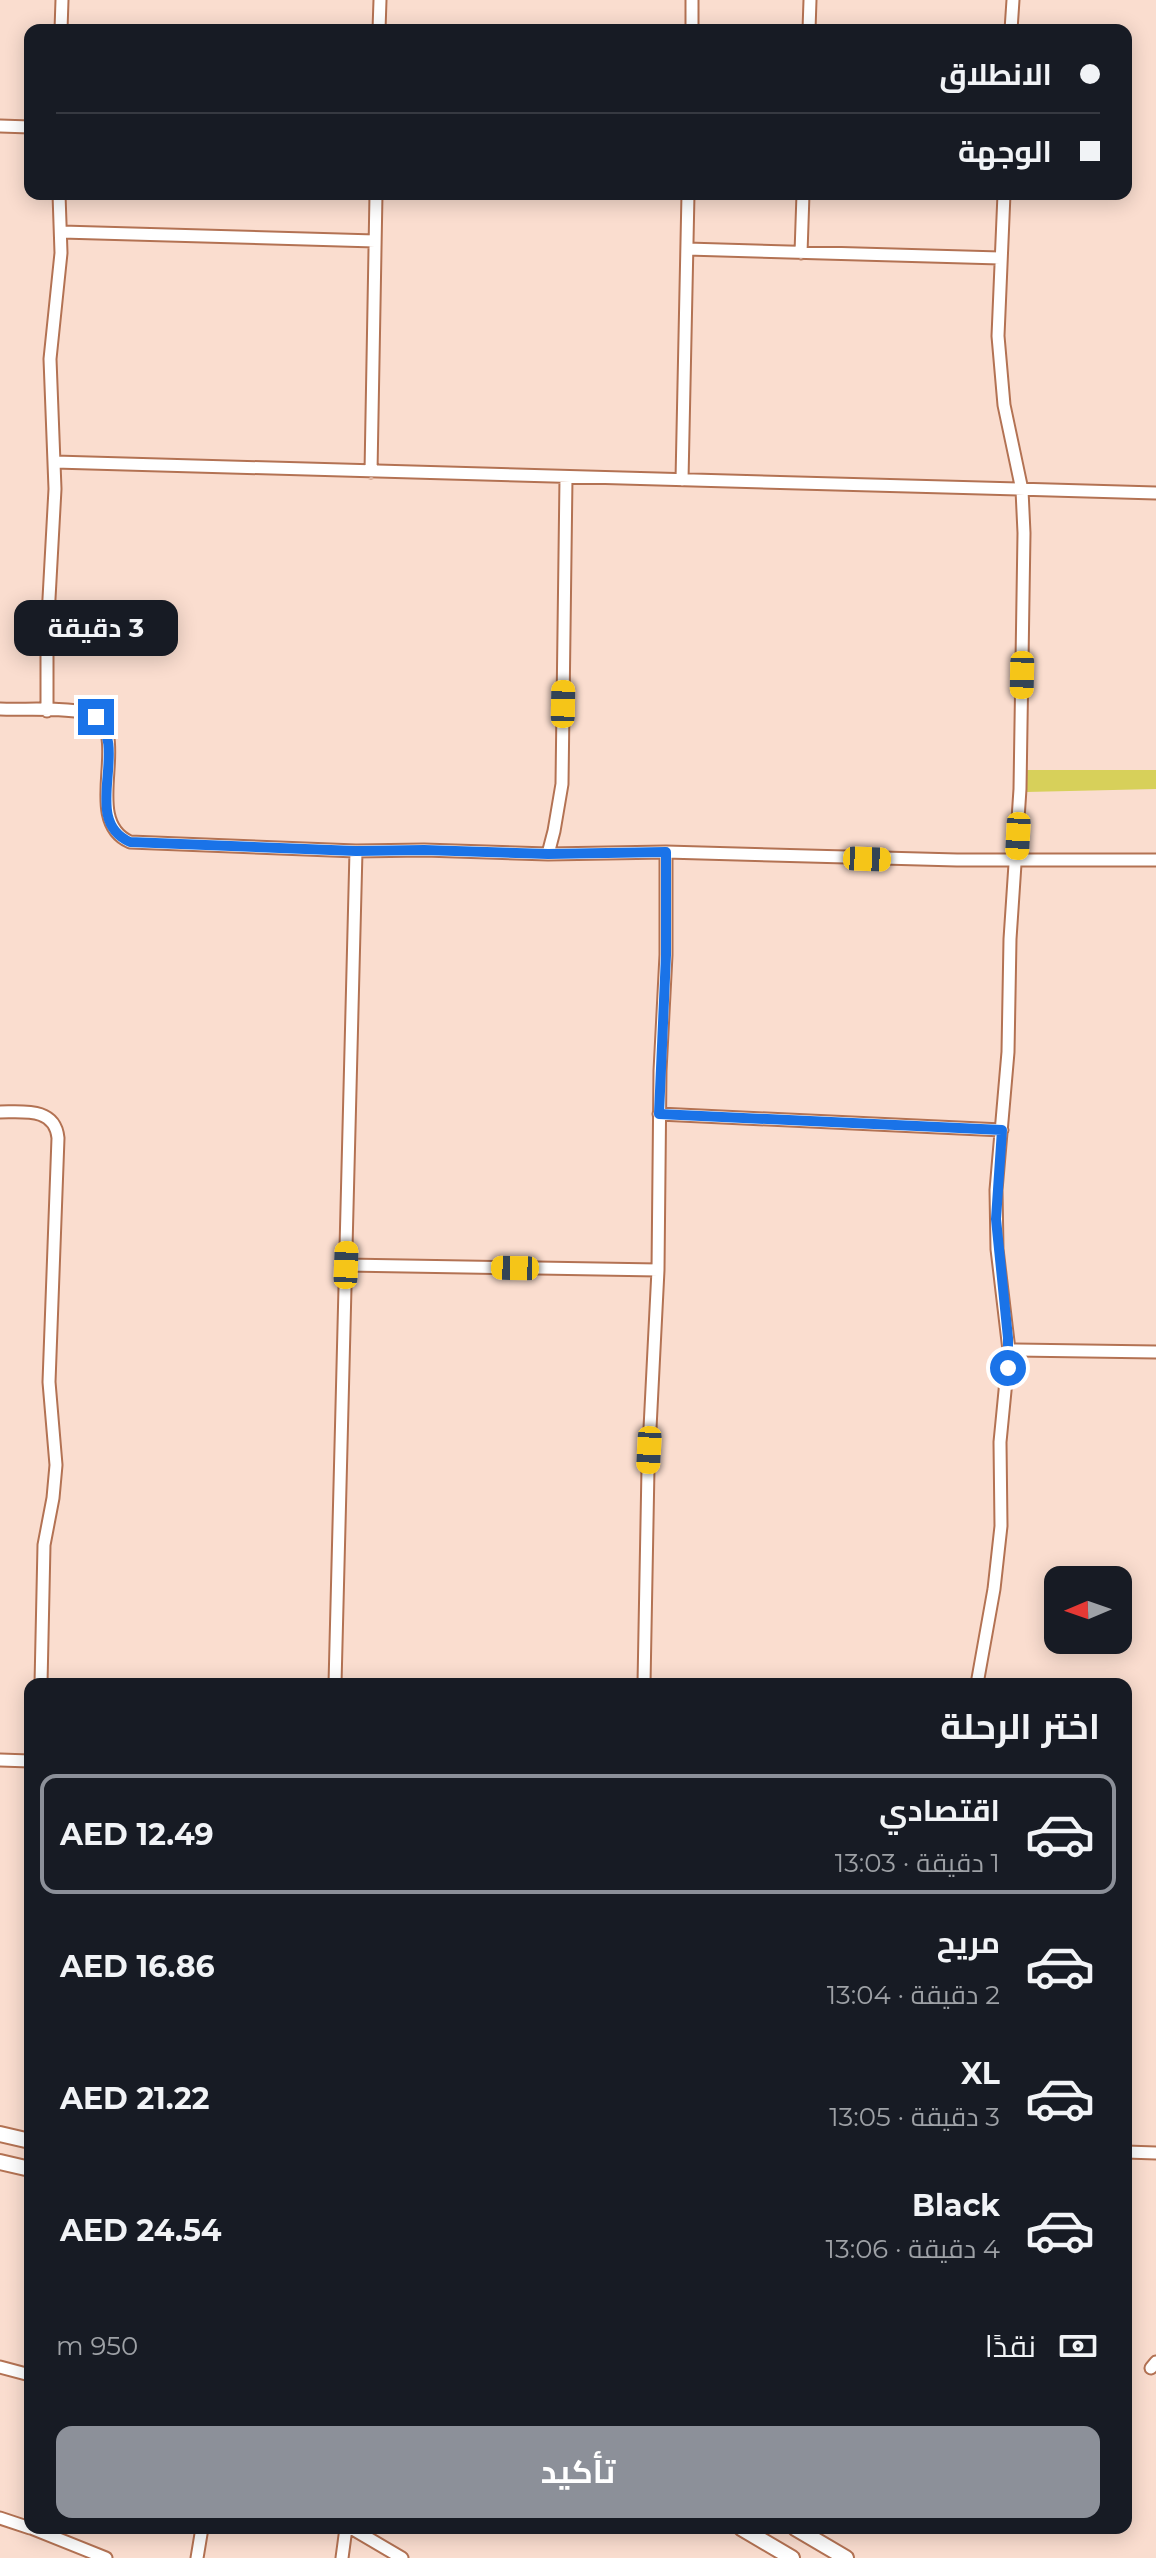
<!DOCTYPE html>
<html lang="ar">
<meta charset="utf-8">
<style>
:root{--surface:#171b24;--page:#242831;--text:#f1f3f6;--muted:#9ea1a6;--line:#363941;--accent:#8c9099}
body{margin:0;font-family:Montserrat,Cairo,sans-serif;background:var(--page);color:var(--text);direction:rtl;height:100vh;display:flex;flex-direction:column;font-size:30px;white-space:nowrap}
*{box-sizing:border-box;margin:0}
p{font-size:26px;color:var(--muted)}
.icon{flex:none;width:44px;height:44px;fill:none;stroke:currentColor;stroke-width:2;stroke-linecap:round;stroke-linejoin:round}
.map{position:relative;flex:1;overflow:hidden;direction:ltr}
.sheet{position:absolute;left:24px;top:1678px;width:1108px;height:856px;display:flex;flex-direction:column;background:var(--surface);border-radius:16px;box-shadow:0 4px 20px #0003;direction:rtl}
.sheet>*{flex:none}
.guide{position:absolute;left:24px;top:24px;width:1108px;height:176px;border-radius:16px;box-shadow:0 4px 20px #0003;direction:rtl;display:grid;align-content:center;height:176px;padding:0 32px;background:var(--surface)}
.needle{width:52px;rotate:268deg}
.fabs{position:absolute;left:1044px;top:1566px;display:grid;gap:16px}
.fabs a{display:grid;place-items:center;width:88px;height:88px;border-radius:16px;background:var(--surface);box-shadow:0 4px 20px #0003;font-size:40px}
.end{position:absolute;width:36px;height:36px;margin:-18px;border:10px solid #1a73e8;background:#fff;box-shadow:0 0 0 4px #fff}
.from{border-radius:50%}
.bubble{position:absolute;height:56px;border-radius:16px;background:var(--surface);box-shadow:0 4px 20px #0003;font-size:26px;font-weight:700;line-height:56px;text-align:center;direction:rtl}
.car{position:absolute;width:24px;height:48px;margin:-24px -12px;border-radius:10px;box-shadow:0 0 6px 2px #0007;background:linear-gradient(#f5c518 24%,#345 0 40%,#f5c518 0 76%,#345 0 86%,#f5c518 0)}
.guide b{display:flex;align-items:center;gap:28px;height:76px;font-size:30px}
.guide b+b{border-top:2px solid var(--line)}
.guide i{width:20px;height:20px;background:var(--text)}
ul{padding:0;list-style:none}
li{display:flex;align-items:center;gap:24px;height:120px;margin:0 16px 12px;padding:0 16px;border:4px solid transparent;border-radius:16px}
li div{flex:1}
li b{display:block;font-size:30px}
li em{font-style:normal;font-weight:700}
li.current{border-color:var(--accent)}
li>.icon{width:72px;height:72px;stroke-width:1.5}
h2{padding:0 32px;font-size:36px;line-height:96px}
.pay{display:flex;align-items:center;gap:20px;height:88px;padding:0 32px;font-size:30px}
.pay p{margin-inline-start:auto}
.button{display:flex;gap:16px;margin-top:auto;padding:16px 32px}
.button a{flex:1;height:92px;border-radius:16px;background:var(--accent);color:#fff;font-size:32px;font-weight:700;line-height:92px;text-align:center}
.map>svg:first-child{display:block}
.green{fill:#d7d05a}
.lines{fill:none;stroke-linecap:round;stroke-linejoin:round}
.minor-casing{stroke:#b37253;stroke-width:15}
.tertiary-casing{stroke:#b37253;stroke-width:18}
.minor{stroke:#fff;stroke-width:11}
.tertiary{stroke:#fff;stroke-width:14}
.route{stroke:#1a73e8;stroke-width:10}
</style>
<div class="map">
<svg width="1156" height="2558" viewBox="0 0 1156 2558">
<rect width="100%" height="100%" fill="#faddcf"/>
<path class="green" d="M1026,770H1156V789L1026,792Z"/>
<g class="lines">
<g class="minor-casing">
<path id="minor" d="M61,30L62,0
M379,30L380,0
M692,30V0
M809,30L810,0
M1011,30L1013,0
M0,126L30,127
M62,232L375,241
M687,249L1000,258
M801,253L803,194
M55,462L1156,493
M371,472L376,194
M682,480L688,194
M0,709C24,710 65,707 87,713C137,726 78,819 130,842L356,851L424,850L548,854L666,852L957,860H1156
M47,711V635L55,489L50,359L61,253L59,194
M548,854L554,831L562,784L566,478
M0,1112C23,1112 55,1107 58,1138L49,1382L56,1465L53,1498L44,1545L41,1684
M659,1114L1002,1130
M346,1265L658,1270
M1009,1350L1156,1352
M335,1684L356,851
M644,1684L648,1468L658,1270L660,1071L666,955V852
M977,1684L994,1589L1001,1526L1000,1442L1009,1350L997,1249L996,1190L1008,1052L1010,939L1020,789L1024,533L1022,490L1004,405L998,336L1004,194
M0,1760L30,1761
M1126,2152L1156,2153
M0,2367L30,2375
M1151,2368L1156,2362
M0,2518L30,2528
M31,2528L106,2558
M351,2528L402,2558
M197,2558L202,2528
M342,2558L346,2528"/>
</g>
<g class="tertiary-casing">
<path id="tertiary" d="M0,2134L30,2141
M0,2162L30,2169
M741,2528L792,2558
M795,2528L846,2558"/>
</g>
<use href="#minor" class="minor"/>
<use href="#tertiary" class="tertiary"/>
</g>
<g class="lines">
<path class="route" d="M96,717C130,749 80,820 130,842L356,851L424,850L548,854L666,852V955L659,1114L1002,1130L996,1219L1008,1338V1368"/>
</g>
</svg>
<div class="fabs">
<a><svg class="needle" viewBox="-14 -14 28 28"><path d="M0-13l5 13h-10z" fill="#e53935"/><path d="M0 13l5-13h-10z" fill="#9ea1a6"/></svg></a>
</div>
<i class="end from" style="left:1008px;top:1368px"></i>
<i class="end" style="left:96px;top:717px"></i>
<div class="bubble" style="left:14px;top:600px;width:164px">3 دقيقة</div>
<i class="car" style="left:1022px;top:675px;rotate:181deg"></i>
<i class="car" style="left:563px;top:704px;rotate:1deg"></i>
<i class="car" style="left:1018px;top:836px;rotate:183deg"></i>
<i class="car" style="left:867px;top:859px;rotate:92deg"></i>
<i class="car" style="left:346px;top:1265px;rotate:2deg"></i>
<i class="car" style="left:515px;top:1268px;rotate:271deg"></i>
<i class="car" style="left:649px;top:1450px;rotate:183deg"></i>
<div class="guide">
<b><i class="from"></i>الانطلاق</b>
<b><i></i>الوجهة</b>
</div>
<section class="sheet">
<h2>اختر الرحلة</h2>
<ul>
<li class="current"><svg class="icon" aria-label="car" viewBox="0 0 24 24"><path d="M5 17H2v-5l4-1 3-4h7l3 4 3 1v5h-3M9 17h6M6 11h13"/><circle cx="7" cy="17" r="2"/><circle cx="17" cy="17" r="2"/></svg><div><b>اقتصادي</b><p>1 دقيقة · 13:03</p></div><em>AED 12.49</em></li>
<li><svg class="icon" aria-label="car" viewBox="0 0 24 24"><path d="M5 17H2v-5l4-1 3-4h7l3 4 3 1v5h-3M9 17h6M6 11h13"/><circle cx="7" cy="17" r="2"/><circle cx="17" cy="17" r="2"/></svg><div><b>مريح</b><p>2 دقيقة · 13:04</p></div><em>AED 16.86</em></li>
<li><svg class="icon" aria-label="car" viewBox="0 0 24 24"><path d="M5 17H2v-5l4-1 3-4h7l3 4 3 1v5h-3M9 17h6M6 11h13"/><circle cx="7" cy="17" r="2"/><circle cx="17" cy="17" r="2"/></svg><div><b>XL</b><p>3 دقيقة · 13:05</p></div><em>AED 21.22</em></li>
<li><svg class="icon" aria-label="car" viewBox="0 0 24 24"><path d="M5 17H2v-5l4-1 3-4h7l3 4 3 1v5h-3M9 17h6M6 11h13"/><circle cx="7" cy="17" r="2"/><circle cx="17" cy="17" r="2"/></svg><div><b>Black</b><p>4 دقيقة · 13:06</p></div><em>AED 24.54</em></li>
</ul>
<div class="pay"><svg class="icon" aria-label="cash" viewBox="0 0 24 24"><path d="M3 7h18v10H3z"/><circle cx="12" cy="12" r="2"/></svg>نقدًا<p>950 m</p></div>
<div class="button"><a>تأكيد</a></div>
</section>
</div>
